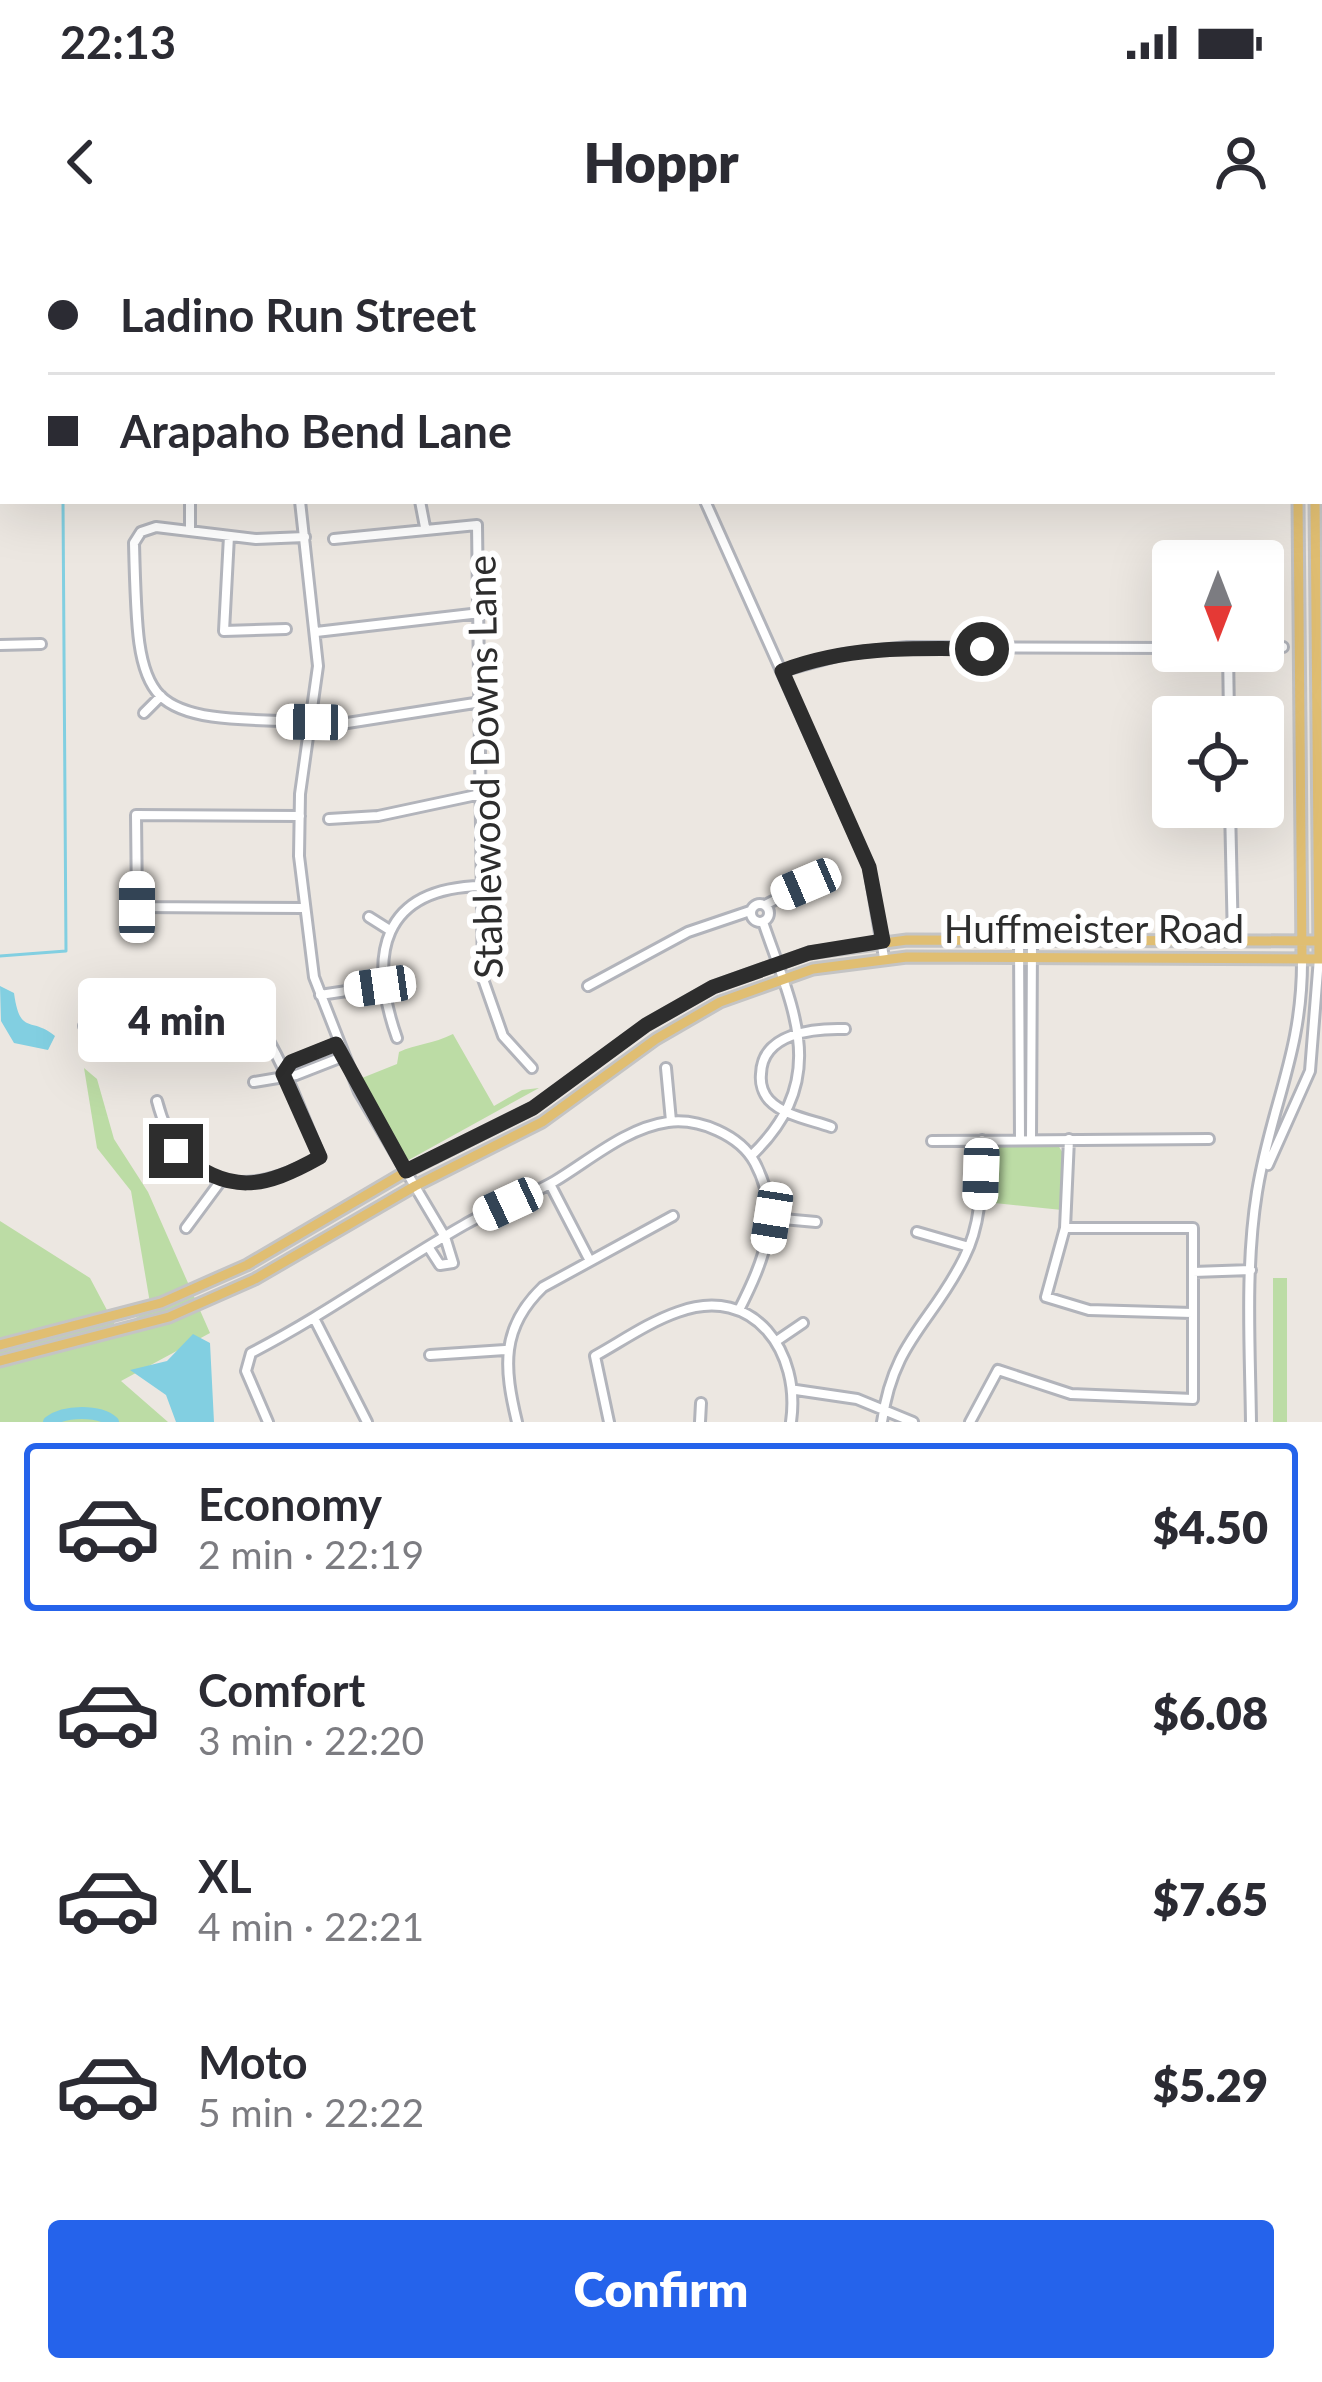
<!DOCTYPE html>
<meta charset="utf-8">
<style>
:root{--surface:#fff;--page:#f7f7f7;--text:#2b2b33;--muted:#7c7c81;--line:#e1e1e2;--accent:#2563eb}
body{margin:0;font-family:Lato,sans-serif;background:var(--page);color:var(--text);height:100vh;display:flex;flex-direction:column;font-size:45px;white-space:nowrap}
*{box-sizing:border-box;margin:0}
p{font-size:39px;color:var(--muted)}
.icon{flex:none;width:66px;height:66px;fill:none;stroke:currentColor;stroke-width:2;stroke-linecap:round;stroke-linejoin:round}
.map{position:relative;height:1182px;overflow:hidden}
.details{display:flex;flex-direction:column;background:var(--surface);flex:1}
.details>*{flex:none}
.guide{position:absolute;left:0px;top:0px;width:1323px;height:264px;box-shadow:0 12px 48px #0002;display:grid;align-content:center;height:264px;padding:0 48px;background:var(--surface)}
.needle{width:78px;rotate:180deg}
.controls{position:absolute;left:1152px;top:300px;display:grid;gap:24px}
.controls a{display:grid;place-items:center;width:132px;height:132px;border-radius:12px;background:var(--surface);box-shadow:0 12px 48px #0002;font-size:60px}
.end{position:absolute;width:54px;height:54px;margin:-27px;border:15px solid #2d2d2d;background:#fff;box-shadow:0 0 0 6px #fff}
.from{border-radius:50%}
.bubble{position:absolute;height:84px;border-radius:12px;background:var(--surface);box-shadow:0 12px 48px #0002;font-size:39px;font-weight:800;line-height:84px;text-align:center}
.car{position:absolute;width:36px;height:72px;margin:-36px -18px;border-radius:15px;box-shadow:0 0 9px 3px #0007;background:linear-gradient(#fff 24%,#345 0 40%,#fff 0 76%,#345 0 86%,#fff 0)}
.guide b{display:flex;align-items:center;gap:42px;height:114px;font-size:45px}
.guide b+b{border-top:3px solid var(--line)}
.guide i{width:30px;height:30px;background:var(--text)}
ul{padding:21px 0 0;list-style:none}
li{display:flex;align-items:center;gap:36px;height:168px;margin:0 24px 18px;padding:0 24px;border:6px solid transparent;border-radius:12px}
li div{flex:1}
li b{display:block;font-size:45px}
li em{font-style:normal;font-weight:800}
li.selected{border-color:var(--accent)}
li>.icon{width:108px;height:108px;stroke-width:1.5}
.cta{display:flex;gap:24px;margin-top:auto;padding:24px 48px}
.cta a{flex:1;height:138px;border-radius:12px;background:var(--accent);color:#fff;font-size:48px;font-weight:800;line-height:138px;text-align:center}
.status{display:flex;justify-content:space-between;align-items:center;height:84px;padding:0 60px;background:var(--surface);direction:ltr}
.status svg{height:33px;fill:currentColor}
header{display:flex;justify-content:space-between;align-items:center;height:156px;padding:0 48px;background:var(--surface);font-size:54px;font-weight:800}
.map>svg:first-child{display:block}
.green{fill:#bcdca5}
.water{fill:#82cfe1}
.lines{fill:none;stroke-linecap:round;stroke-linejoin:round}
.stream{stroke:#82cfe1;stroke-width:3}
.river{stroke:#82cfe1;stroke-width:12}
.minor-casing{stroke:#b2b4bb;stroke-width:14}
.major-casing{stroke:#c4c4c4;stroke-width:15}
.minor{stroke:#fff;stroke-width:8}
.major{stroke:#e0be72;stroke-width:9}
.route{stroke:#2d2d2d;stroke-width:15}
.labels{text-anchor:middle;dominant-baseline:central;stroke-width:12;stroke-linejoin:round;paint-order:stroke}
.street-label{font-size:39px;fill:#2d2d2d;stroke:#fff}
</style>
<div class="status"><b>22:13</b><svg viewBox="0 0 49 12"><path d="M0 12V9h3v3zM5 12V6h3v6zM10 12V3h3v9zM15 12V0h3v12zM26 1h20v11H26zM47 4h2v5h-2z"/></svg></div>
<header><svg class="icon" aria-label="back" viewBox="0 0 24 24"><path d="M15 5l-7 7 7 7"/></svg>Hoppr<svg class="icon" aria-label="person" viewBox="0 0 24 24"><circle cx="12" cy="8" r="4"/><path d="M4 21q1-7 8-7t8 7"/></svg></header>
<div class="map">
<svg width="1322" height="1182" viewBox="0 0 1322 1182">
<rect width="100%" height="100%" fill="#ece7e1"/>
<path class="green" d="M453,794L494,866L522,850L539,848L405,922L357,840L397,824L399,812C416,804 433,804 453,794Z
M84,828L97,839L114,899L148,952L210,1093L121,1141L168,1182H0V981L90,1038L117,1089L151,1069L131,951L97,908Z
M992,905H1058L1064,915L1062,970L985,962L986,910Z
M1273,1038H1287V1182H1273Z"/>
<path class="water" d="M0,746L14,753C20,797 32,776 55,796L48,810L14,803L1,781Z
M193,1094L210,1103L214,1182H176L166,1155L130,1130L167,1121Z"/>
<g class="lines">
<path class="stream" d="M61,0V3
M0,716L66,711L63,261"/>
<path class="river" d="M49,1182C65,1170 99,1170 113,1182"/>
<g class="minor-casing">
<path id="minor" d="M479,0V3
M588,0L589,3
M927,0V3
M345,3V0
M1320,208H1322
M1320,221H1322
M190,261V289
M300,261L318,426L300,554L299,616L314,737L359,852L445,997L453,1023L440,1025L429,1008
M420,261L425,287
M705,261L869,627L884,718
M229,296L224,391L286,389
M305,297L256,299L156,287L141,292L134,303C138,475 140,478 312,482
M334,299L477,285L483,739L503,796L532,828
M316,392L480,373
M0,405L41,404
M1263,407H1283
M1228,411L1229,477
M782,431L844,414L907,407L1173,408
M144,473L161,456
M341,484L481,462
M1230,567L1233,702
M300,576L136,575L137,667L303,668
M329,579L378,576L481,554
M751 673a9 9 0 1 1 18 0a9 9 0 1 1-18 0Z
M765,665L806,644
M369,677L388,689
M1019,699L1020,900
M588,746L688,692L750,671
M320,755L380,746
M84,786C136,764 229,735 266,796C288,833 303,878 320,917C246,959 181,953 157,861
M397,798C368,716 380,648 482,646
M666,828L671,881
M283,834L291,822L336,804
M254,842L296,835L342,817
M831,887C812,880 784,876 769,860C763,853 760,843 761,834C762,793 814,788 845,789
M1069,899L1065,988L1046,1057L1089,1070L1192,1073
M1031,900L1032,700
M932,901L1209,899
M751,916C831,839 794,772 763,682
M1268,925L1310,831L1319,718
M550,944L590,1021
M772,978L816,982
M186,988L220,942
M917,992L969,1007
M1193,1032L1251,1030
M315,1080L367,1182
M778,1100L803,1083
M430,1115L505,1110
M796,1150L857,1159L913,1182
M268,1182L246,1131L251,1113C325,1075 392,1026 464,985C493,968 526,958 555,941C590,920 626,888 668,882C699,878 740,895 755,923C783,976 764,1020 739,1070
M517,1182C504,1128 500,1088 543,1047L673,976
M609,1182L595,1116C622,1101 649,1082 678,1072C755,1044 801,1113 791,1182
M700,1182L701,1163
M882,1182C893,1101 932,1083 964,1018C983,981 981,941 982,900
M970,1182L998,1130L1071,1154L1193,1159V988H1065
M1251,1182C1250,1106 1245,1027 1257,952C1271,865 1303,812 1302,718"/>
</g>
<g class="major-casing">
<path id="major" d="M1271,0L1272,3
M1291,0L1292,3
M1298,261L1302,718
M1315,261L1319,718
M0,1105L161,1063L247,1025L407,931L533,868L646,785L713,747L809,713L907,700L1322,701
M0,1121L169,1077L255,1039L415,946L542,882L656,799L720,762L813,729L907,717L1322,719"/>
</g>
<use href="#minor" class="minor"/>
<use href="#major" class="major"/>
</g>
<g class="lines">
<path class="route" d="M176,911C229,956 263,949 320,917L283,834L291,822L336,804L406,931L533,868L646,785L713,747L809,713L883,701L869,627L782,431C847,406 913,408 982,409"/>
</g>
<g class="labels">
<g class="street-label">
<text transform="translate(484 527) rotate(-91)">Stablewood Downs Lane</text>
<text x="1094" y="688">Huffmeister Road</text>
</g>
</g>
</svg>
<div class="controls">
<a><svg class="needle" viewBox="-14 -14 28 28"><path d="M0-13l5 13h-10z" fill="#e53935"/><path d="M0 13l5-13h-10z" fill="#7c7c81"/></svg></a>
<a><svg class="icon" aria-label="locate" viewBox="0 0 24 24"><circle cx="12" cy="12" r="6"/><path d="M12 2v4M12 18v4M2 12h4M18 12h4"/></svg></a>
</div>
<i class="end from" style="left:982px;top:409px"></i>
<i class="end" style="left:176px;top:911px"></i>
<div class="bubble" style="left:78px;top:738px;width:198px">4 min</div>
<i class="car" style="left:312px;top:482px;rotate:271deg"></i>
<i class="car" style="left:806px;top:644px;rotate:247deg"></i>
<i class="car" style="left:137px;top:667px;rotate:0deg"></i>
<i class="car" style="left:380px;top:746px;rotate:262deg"></i>
<i class="car" style="left:981px;top:934px;rotate:182deg"></i>
<i class="car" style="left:508px;top:964px;rotate:245deg"></i>
<i class="car" style="left:772px;top:978px;rotate:189deg"></i>
<div class="guide">
<b><i class="from"></i>Ladino Run Street</b>
<b><i></i>Arapaho Bend Lane</b>
</div>
</div>
<section class="details">
<ul>
<li class="selected"><svg class="icon" aria-label="car" viewBox="0 0 24 24"><path d="M5 17H2v-5l4-1 3-4h7l3 4 3 1v5h-3M9 17h6M6 11h13"/><circle cx="7" cy="17" r="2"/><circle cx="17" cy="17" r="2"/></svg><div><b>Economy</b><p>2 min · 22:19</p></div><em>$4.50</em></li>
<li><svg class="icon" aria-label="car" viewBox="0 0 24 24"><path d="M5 17H2v-5l4-1 3-4h7l3 4 3 1v5h-3M9 17h6M6 11h13"/><circle cx="7" cy="17" r="2"/><circle cx="17" cy="17" r="2"/></svg><div><b>Comfort</b><p>3 min · 22:20</p></div><em>$6.08</em></li>
<li><svg class="icon" aria-label="car" viewBox="0 0 24 24"><path d="M5 17H2v-5l4-1 3-4h7l3 4 3 1v5h-3M9 17h6M6 11h13"/><circle cx="7" cy="17" r="2"/><circle cx="17" cy="17" r="2"/></svg><div><b>XL</b><p>4 min · 22:21</p></div><em>$7.65</em></li>
<li><svg class="icon" aria-label="car" viewBox="0 0 24 24"><path d="M5 17H2v-5l4-1 3-4h7l3 4 3 1v5h-3M9 17h6M6 11h13"/><circle cx="7" cy="17" r="2"/><circle cx="17" cy="17" r="2"/></svg><div><b>Moto</b><p>5 min · 22:22</p></div><em>$5.29</em></li>
</ul>
<div class="cta"><a>Confirm</a></div>
</section>
